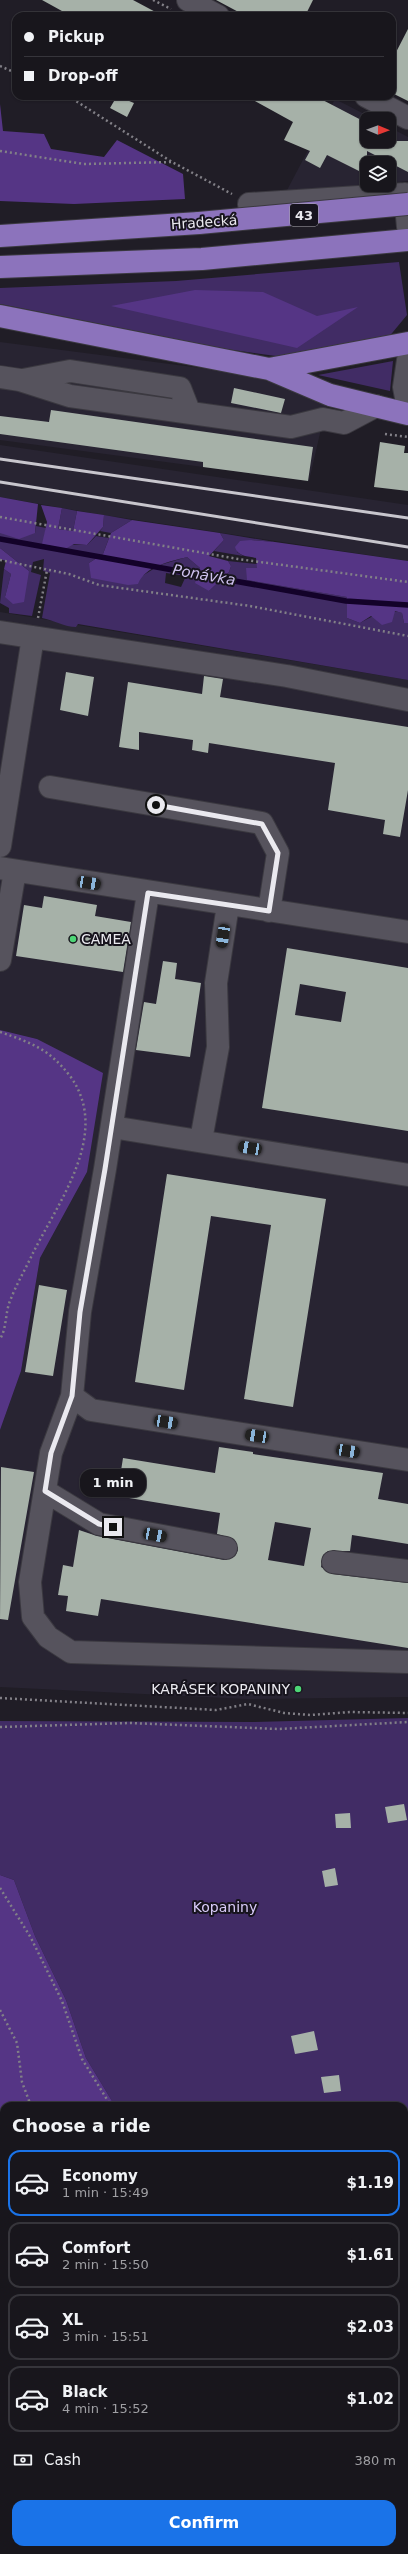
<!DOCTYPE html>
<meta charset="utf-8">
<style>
:root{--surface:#18161c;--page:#211f25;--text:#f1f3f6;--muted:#9f9fa3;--line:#36353b;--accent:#1a73e8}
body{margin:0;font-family:"DejaVu Sans",sans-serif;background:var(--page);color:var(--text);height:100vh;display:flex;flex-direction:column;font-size:15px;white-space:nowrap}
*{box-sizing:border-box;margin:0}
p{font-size:13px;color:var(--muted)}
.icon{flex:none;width:22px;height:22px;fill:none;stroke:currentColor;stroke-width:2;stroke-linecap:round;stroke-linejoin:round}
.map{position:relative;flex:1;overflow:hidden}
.details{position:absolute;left:0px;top:2102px;width:408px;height:452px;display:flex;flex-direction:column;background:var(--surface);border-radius:12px 12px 0 0;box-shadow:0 1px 3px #0004,0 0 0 1px var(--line)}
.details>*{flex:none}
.hud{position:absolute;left:12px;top:12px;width:384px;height:88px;border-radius:12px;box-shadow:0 1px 3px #0004,0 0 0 1px var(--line);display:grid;align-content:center;height:88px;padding:0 12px;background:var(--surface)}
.needle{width:26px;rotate:91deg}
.controls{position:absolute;left:360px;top:112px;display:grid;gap:8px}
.controls a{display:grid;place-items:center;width:36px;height:36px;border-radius:8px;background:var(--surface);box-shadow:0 1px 3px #0004,0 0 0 1px var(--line);font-size:20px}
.end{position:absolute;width:18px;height:18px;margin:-9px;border:5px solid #eae9ef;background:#111;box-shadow:0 0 0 2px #111}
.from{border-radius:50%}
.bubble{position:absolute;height:28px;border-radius:12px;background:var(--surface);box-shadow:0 1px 3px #0004,0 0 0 1px var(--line);font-size:13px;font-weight:700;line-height:28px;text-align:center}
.car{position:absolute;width:12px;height:24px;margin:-12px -6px;border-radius:5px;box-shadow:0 0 3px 1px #0007;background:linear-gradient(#222 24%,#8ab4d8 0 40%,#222 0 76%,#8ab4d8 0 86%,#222 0)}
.hud b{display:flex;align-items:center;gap:14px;height:38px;font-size:15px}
.hud b+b{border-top:1px solid var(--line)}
.hud i{width:10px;height:10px;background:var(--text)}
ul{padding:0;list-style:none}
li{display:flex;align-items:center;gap:12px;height:66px;margin:0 8px 6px;padding:0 4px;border:2px solid var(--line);border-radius:12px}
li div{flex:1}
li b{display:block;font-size:15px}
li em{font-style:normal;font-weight:700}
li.selected{border-color:var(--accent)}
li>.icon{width:36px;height:36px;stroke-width:1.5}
h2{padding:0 12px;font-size:18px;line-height:48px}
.pay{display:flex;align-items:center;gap:10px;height:44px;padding:0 12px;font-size:15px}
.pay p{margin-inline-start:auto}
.cta{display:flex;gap:8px;margin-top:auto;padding:8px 12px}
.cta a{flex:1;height:46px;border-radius:12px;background:var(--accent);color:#fff;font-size:16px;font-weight:700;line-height:46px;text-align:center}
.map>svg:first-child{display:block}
.built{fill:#282432}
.green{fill:#412c65;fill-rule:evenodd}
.forest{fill:#553585}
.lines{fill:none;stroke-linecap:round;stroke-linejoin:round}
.stream{stroke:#130229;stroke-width:5.5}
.building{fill:#a6b1a8;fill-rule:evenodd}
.minor-casing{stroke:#3b3940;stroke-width:24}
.highway-casing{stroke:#3b3940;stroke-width:24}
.path{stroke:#828087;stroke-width:2.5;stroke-dasharray:2 3;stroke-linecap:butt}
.minor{stroke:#56535d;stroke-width:22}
.highway{stroke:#8c73bc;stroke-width:22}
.rail{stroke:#c8c6cd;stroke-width:3}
.highway-bridge-casing{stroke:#3b3940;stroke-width:24;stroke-linecap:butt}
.highway-bridge{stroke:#8c73bc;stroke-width:22}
.route{stroke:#eae9ef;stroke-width:5}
.poi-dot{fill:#4dd676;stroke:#17141d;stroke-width:1.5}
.labels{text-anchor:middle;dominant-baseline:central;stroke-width:4;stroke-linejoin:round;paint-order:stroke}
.shield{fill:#17141d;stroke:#aba9b0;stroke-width:1}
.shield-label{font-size:13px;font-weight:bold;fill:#eae9ef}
.street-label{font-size:14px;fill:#eae9ef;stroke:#17141d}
.poi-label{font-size:14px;fill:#eae9ef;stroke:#17141d;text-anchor:start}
.park-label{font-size:14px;fill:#daccfa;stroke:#17141d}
.water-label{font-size:15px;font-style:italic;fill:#cec1ee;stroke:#17141d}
</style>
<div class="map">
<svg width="408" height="2554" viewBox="0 0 408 2554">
<rect width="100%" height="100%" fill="#201d26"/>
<path class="built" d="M335,99L374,119H367V141H389V127L408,137V181L389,183V163H367L368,185L285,194Z
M0,342L247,374L327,403L309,481L0,440Z
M0,445L408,505V561L91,513L0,497Z
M0,612L408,680V1697L247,1699L0,1687V1430L21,1371L40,1258L87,1172L37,1039L0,1030Z"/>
<path class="green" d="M399,262L407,315L388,338L283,357L226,349L0,304V288L176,281Z
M393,361L390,391L318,375Z
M62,508L77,511L73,531L58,529Z
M104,515L132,520L111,533L100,531L103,527Z
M36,526L46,528L43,544L87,545L96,536L109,538L103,554L89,563L142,576L160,565L187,557L200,568L209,591L229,572L231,566L228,561L257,564V569L247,580L348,597L347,618L360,623C372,616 387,608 402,613L404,623H408V680L78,624L76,627C65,627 53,620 42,618L50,573L43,571L44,559L33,562L31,572L41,575L32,616L9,613V608L0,603L4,569L11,574L5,597L29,571L0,548V533H35ZM166,573L186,576L181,587L165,583Z
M220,533L275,542L251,540L237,552L243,556L214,551L224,540Z
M408,1718V2119L404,2125V2106H115L86,2058L66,2000L35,1936L14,1880L0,1875V1721L254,1722Z
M180,2550H333L332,2554H179Z"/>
<path class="forest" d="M0,104L3,131L44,134L51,149L104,157L117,140L183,174L185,199L74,204L0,201Z
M195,290L263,292L317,316L358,307L297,348L111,306Z
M0,497L38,504L35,533L19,539L0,533Z
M41,505L62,508L58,529L73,531L77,511L104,515L103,527L87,545L74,544L65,549L42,544L47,522Z
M132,520L220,533L224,540L209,556L228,561L231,566L229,572L209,591L195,583L200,568L187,557C169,562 145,566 138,584L128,585L91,578L89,563L103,554L111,533Z
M251,540L275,542L408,561V623H404L402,613L395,611L392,622L382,625L371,616L360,623L347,618V597L247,580L246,568H257L256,558C248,556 238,557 235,547L240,541Z
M0,548L29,571L24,602L13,604L5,597L11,574L4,569L6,561L0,559Z
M0,1030L37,1039L103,1073L87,1172L40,1258L21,1371L0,1430Z
M0,1875L14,1880L35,1936L66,2000L86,2058L115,2106H4V2550H180L179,2554H0Z
M408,2119V2554H332L333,2550H404V2125Z"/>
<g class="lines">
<path class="stream" d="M0,539L346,601L408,605"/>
</g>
<path class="building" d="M42,0H133L163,16H71Z
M216,0H313L305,16H246Z
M408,29V101L392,93V60Z
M117,96L134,103L127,117L110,108Z
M246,96H315L367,123V130L361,141H408V172L367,151V175L327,155L320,168L305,160L310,151L284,140L293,122Z
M234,388L285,399L281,413L231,403Z
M51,410L313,447L308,481L203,467V462L0,434V416L49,422Z
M380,442L405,446L404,453H408V491L374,487Z
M66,672L94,677L88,716L60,710Z
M204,676L223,679L220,697L408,727V790L400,837L383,834L385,820L328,810L335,763L209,743L208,753L192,750L193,740L139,732V750L119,747L128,682L202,694Z
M44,896L97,905L95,916L131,922L123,972L16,956L24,905L42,908Z
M287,948L408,968V1131L262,1108ZM300,984L346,992L341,1022L295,1015Z
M163,961L177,963L175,979L201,983L190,1057L136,1050L144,1002L156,1004Z
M167,1174L326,1199L293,1407L244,1399L271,1225L211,1216L184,1390L135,1382Z
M39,1285L67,1290L53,1376L25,1372Z
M219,1447L253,1452V1454L383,1473L378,1499L408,1504V1544L352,1535L350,1551H328L323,1555L321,1567L332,1574L408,1583V1648L101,1599L98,1616L66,1611L68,1596L58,1595L63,1565L73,1567L79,1530L97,1536L224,1560L235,1556L238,1550L234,1539L217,1534L220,1513L117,1496L123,1458L215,1473ZM275,1522L311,1528L304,1566L268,1560Z
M1,1467L34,1472L8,1620L0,1619Z
M404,1804L407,1820L388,1823L385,1807Z
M350,1813L351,1828H336L335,1814Z
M335,1868L338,1885L325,1887L322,1871Z
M314,2031L318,2050L295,2054L291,2036Z
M339,2075L341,2091L324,2093L321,2077Z"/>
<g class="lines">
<g class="minor-casing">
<path id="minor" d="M188,0L218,16
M366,96L408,118
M405,194L408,227
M249,204L405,194
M408,360L404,387L408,408
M0,377L20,380L70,396L291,427L323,419L344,423L376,406
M23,380L70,371L180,388L189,411
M0,632L287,676L408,700
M50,787L262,823L278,853L269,911
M0,846L33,637
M0,868L408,932
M148,893L105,1169L80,1312L72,1396L51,1453L30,1582L33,1617L48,1637L71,1652L408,1662
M0,960L15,871
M112,1127L408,1175
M201,1140L218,1047L216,983L228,905
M72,1396L91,1410L408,1460
M45,1491L99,1524L226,1548
M333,1562L408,1571"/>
</g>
<g class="highway-casing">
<path id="highway" d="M0,236L199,223
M0,267L202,259L408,240
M0,316L269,369L330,395L408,414
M269,369L408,343"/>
</g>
<path class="path" d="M153,0L171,9
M0,66L16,73
M68,96L172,162L232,194
M338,96L347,100
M0,151L84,164L172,162
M385,434L408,437
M0,517L238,559L408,582
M0,560L69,574L99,585L250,606L408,636
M38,618L47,570
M0,1032C32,1043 49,1049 70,1076C112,1133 58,1202 32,1255C25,1270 16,1285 10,1301C5,1313 7,1328 0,1339
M0,1698L216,1710L248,1704L284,1713L311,1715L350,1712L408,1713
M0,1727L130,1723L279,1729L408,1722
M0,1888L31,1938L62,2001L82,2059L111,2106
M0,2010L17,2043L22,2082L31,2106
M404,2141L408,2135
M404,2266L408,2258
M0,2490L4,2489
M213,2554L216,2550
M265,2554L266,2550
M325,2554L326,2550"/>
<use href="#minor" class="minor"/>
<use href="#highway" class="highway"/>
<path class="rail" d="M0,459L408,518
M0,482L408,547"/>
<g class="highway-bridge-casing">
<path id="highway-bridge" d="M199,223L408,204"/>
</g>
<use href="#highway-bridge" class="highway-bridge"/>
</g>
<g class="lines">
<path class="route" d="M113,1527L99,1524L45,1491L51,1453L72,1396L80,1312L105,1169L148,893L269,911L278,853L262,824L156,805"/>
</g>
<g class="poi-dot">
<circle cx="73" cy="939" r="4"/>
<circle cx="298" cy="1689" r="4"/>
</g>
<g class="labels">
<rect class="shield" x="290" y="204" width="28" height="22" rx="3"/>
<g class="shield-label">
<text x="304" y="215">43</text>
</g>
<g class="street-label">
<text transform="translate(204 222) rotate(-4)">Hradecká</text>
</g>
<g class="poi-label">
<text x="81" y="939">CAMEA</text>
<text x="290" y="1689" text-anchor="end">KARÁSEK KOPANINY</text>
</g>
<g class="park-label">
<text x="225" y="1907">Kopaniny</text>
</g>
<g class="water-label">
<text transform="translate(204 575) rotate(10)">Ponávka</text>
</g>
</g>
</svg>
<div class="controls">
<a><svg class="needle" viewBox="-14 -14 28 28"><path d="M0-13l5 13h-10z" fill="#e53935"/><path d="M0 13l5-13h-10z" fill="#9f9fa3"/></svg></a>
<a><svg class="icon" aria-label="layers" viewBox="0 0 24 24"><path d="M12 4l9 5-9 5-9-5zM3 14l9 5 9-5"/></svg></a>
</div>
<i class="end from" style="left:156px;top:805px"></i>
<i class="end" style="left:113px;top:1527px"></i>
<div class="bubble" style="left:80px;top:1469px;width:66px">1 min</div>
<i class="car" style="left:89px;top:883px;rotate:99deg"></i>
<i class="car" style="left:223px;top:936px;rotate:189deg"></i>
<i class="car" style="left:250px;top:1148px;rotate:280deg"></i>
<i class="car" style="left:166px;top:1422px;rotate:99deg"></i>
<i class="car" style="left:257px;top:1436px;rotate:279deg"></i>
<i class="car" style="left:348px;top:1451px;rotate:99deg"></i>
<i class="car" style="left:155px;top:1535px;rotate:101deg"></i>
<div class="hud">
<b><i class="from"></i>Pickup</b>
<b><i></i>Drop-off</b>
</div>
<section class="details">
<h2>Choose a ride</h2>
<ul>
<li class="selected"><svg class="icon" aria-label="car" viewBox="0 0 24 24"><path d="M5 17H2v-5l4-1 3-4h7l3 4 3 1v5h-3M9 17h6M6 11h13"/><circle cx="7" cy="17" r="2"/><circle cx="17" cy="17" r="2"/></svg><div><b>Economy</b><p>1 min · 15:49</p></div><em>$1.19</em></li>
<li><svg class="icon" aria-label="car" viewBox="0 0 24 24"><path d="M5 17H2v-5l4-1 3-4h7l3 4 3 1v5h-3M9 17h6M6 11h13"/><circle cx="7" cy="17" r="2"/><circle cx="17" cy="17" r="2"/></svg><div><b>Comfort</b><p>2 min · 15:50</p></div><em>$1.61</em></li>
<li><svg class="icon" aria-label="car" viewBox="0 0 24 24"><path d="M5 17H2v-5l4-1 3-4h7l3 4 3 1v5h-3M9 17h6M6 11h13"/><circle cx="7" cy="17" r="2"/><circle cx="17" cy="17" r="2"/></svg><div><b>XL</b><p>3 min · 15:51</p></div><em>$2.03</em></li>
<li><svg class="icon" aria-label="car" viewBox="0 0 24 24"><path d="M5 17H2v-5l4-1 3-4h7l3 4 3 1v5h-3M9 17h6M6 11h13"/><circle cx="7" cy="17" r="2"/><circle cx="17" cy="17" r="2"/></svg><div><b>Black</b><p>4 min · 15:52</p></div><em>$1.02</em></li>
</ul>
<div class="pay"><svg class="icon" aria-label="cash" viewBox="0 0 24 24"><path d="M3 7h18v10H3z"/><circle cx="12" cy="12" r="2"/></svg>Cash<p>380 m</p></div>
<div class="cta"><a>Confirm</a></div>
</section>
</div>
